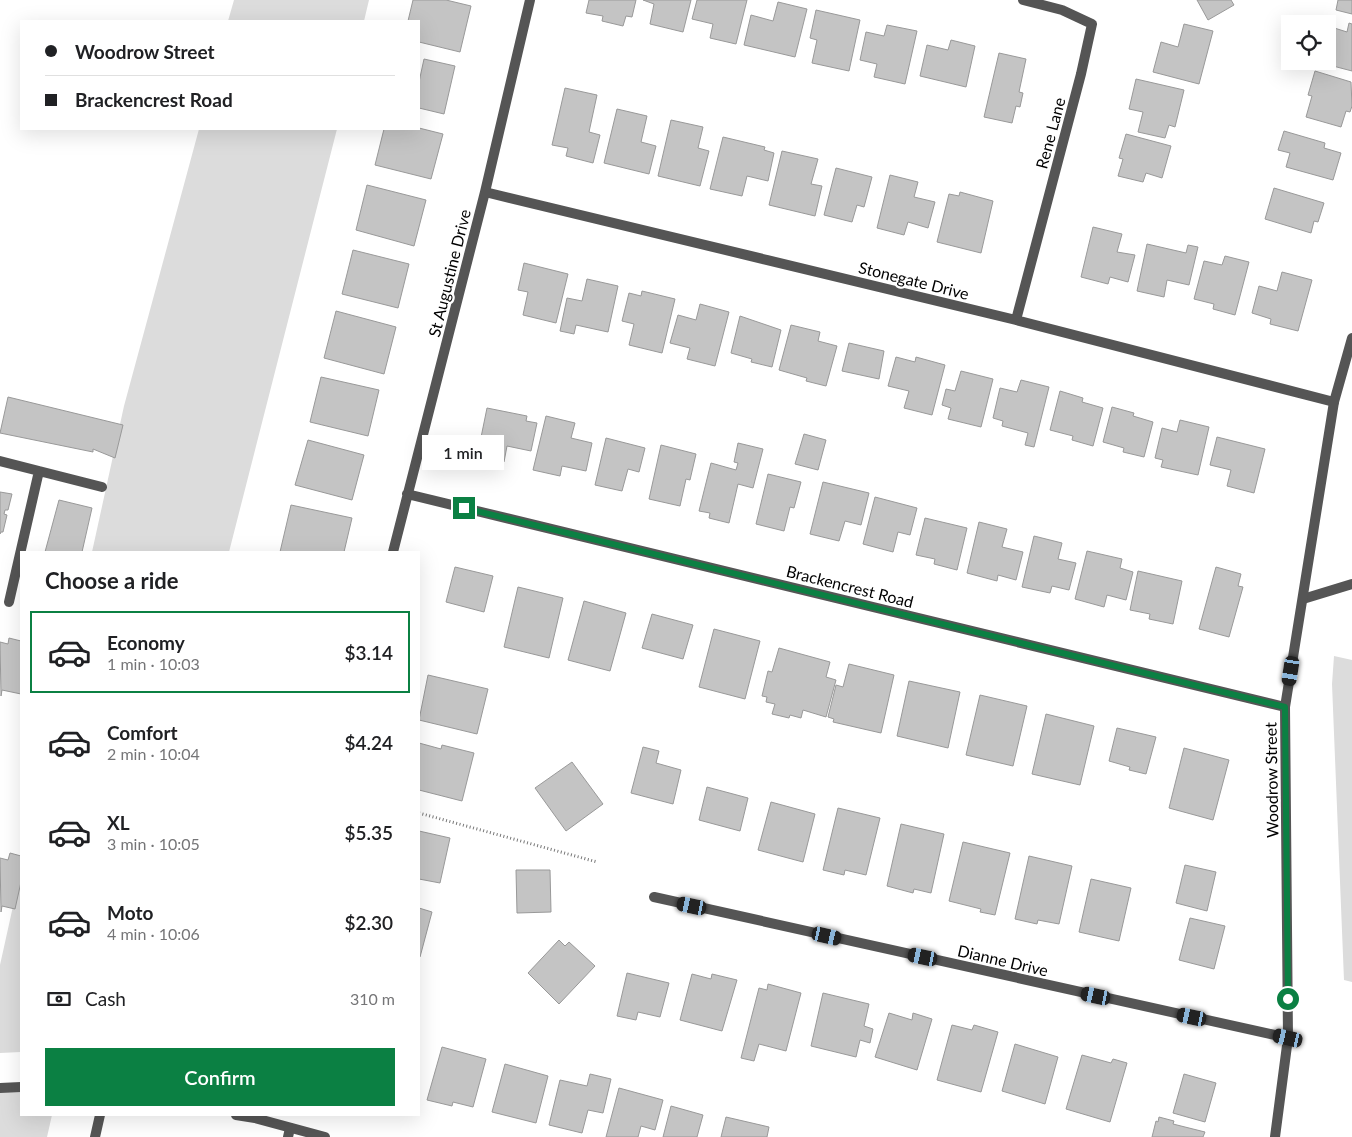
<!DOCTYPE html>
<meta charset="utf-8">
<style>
:root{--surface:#fff;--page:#f2f2f2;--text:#202124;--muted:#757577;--line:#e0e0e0;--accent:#0b8043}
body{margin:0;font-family:Lato,sans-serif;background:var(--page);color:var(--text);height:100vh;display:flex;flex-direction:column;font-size:19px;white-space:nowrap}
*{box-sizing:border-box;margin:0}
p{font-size:16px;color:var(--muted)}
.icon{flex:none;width:28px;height:28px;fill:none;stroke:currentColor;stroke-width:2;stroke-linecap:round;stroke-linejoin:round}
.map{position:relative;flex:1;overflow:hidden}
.drawer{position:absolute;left:20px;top:551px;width:400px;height:565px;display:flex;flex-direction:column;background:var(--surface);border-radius:0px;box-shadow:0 5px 20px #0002}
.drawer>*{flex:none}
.hud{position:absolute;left:20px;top:20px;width:400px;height:110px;border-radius:0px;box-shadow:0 5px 20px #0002;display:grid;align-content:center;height:110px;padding:0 25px;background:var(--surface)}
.controls{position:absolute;left:1281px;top:15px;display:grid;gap:10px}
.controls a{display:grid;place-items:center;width:55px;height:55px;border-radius:0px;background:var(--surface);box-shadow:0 5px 20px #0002;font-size:25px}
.end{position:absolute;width:22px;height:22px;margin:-11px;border:6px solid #0b8043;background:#fff;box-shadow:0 0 0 2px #fff}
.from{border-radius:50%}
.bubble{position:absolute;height:35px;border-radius:0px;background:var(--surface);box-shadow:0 5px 20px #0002;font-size:16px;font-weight:600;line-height:35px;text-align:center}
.car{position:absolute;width:15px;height:30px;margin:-15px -8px;border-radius:6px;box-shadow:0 0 4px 1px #0007;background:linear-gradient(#222 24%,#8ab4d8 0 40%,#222 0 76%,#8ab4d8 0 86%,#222 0)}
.hud b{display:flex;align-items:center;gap:18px;height:48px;font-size:19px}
.hud b+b{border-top:1px solid var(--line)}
.hud i{width:12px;height:12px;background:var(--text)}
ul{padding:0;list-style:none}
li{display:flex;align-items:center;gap:15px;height:82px;margin:0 10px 8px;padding:0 15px;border:2px solid transparent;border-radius:0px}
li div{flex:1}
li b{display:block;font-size:19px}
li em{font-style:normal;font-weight:600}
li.current{border-color:var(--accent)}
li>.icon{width:45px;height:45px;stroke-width:1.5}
h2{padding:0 25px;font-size:22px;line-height:60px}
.pay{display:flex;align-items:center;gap:12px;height:55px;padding:0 25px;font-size:19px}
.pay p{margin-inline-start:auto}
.cta{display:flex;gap:10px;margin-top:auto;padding:10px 25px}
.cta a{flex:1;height:58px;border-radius:0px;background:var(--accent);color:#fff;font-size:20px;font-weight:600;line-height:58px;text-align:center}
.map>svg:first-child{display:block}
.green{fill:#dcdcdc}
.building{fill:#c4c4c4;stroke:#999}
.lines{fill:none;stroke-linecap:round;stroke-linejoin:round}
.path{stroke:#777;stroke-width:3;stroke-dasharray:1 2.5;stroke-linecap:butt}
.service{stroke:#555;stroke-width:10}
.minor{stroke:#555;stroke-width:10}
.tertiary{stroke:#555;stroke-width:10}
.route{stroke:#0b8043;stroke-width:6}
.labels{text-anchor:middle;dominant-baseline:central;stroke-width:4.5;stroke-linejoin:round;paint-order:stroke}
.street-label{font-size:16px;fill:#000;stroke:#fff}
</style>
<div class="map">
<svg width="1352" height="1137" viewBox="0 0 1352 1137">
<rect width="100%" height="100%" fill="#fff"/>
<path class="green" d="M234,0H369L364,21H228Z
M199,129H337L229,552H92L124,406Z
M1334,656L1352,660V982L1344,980L1332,684Z
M21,870V1052L0,1053V965Z
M0,1085L21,1089V1115H52L47,1137H0Z"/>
<path class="building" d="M413,0H446L471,6L460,52L419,42V21H408Z
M589,0H636L632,17L626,16L623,26L602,21L603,16L586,13Z
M643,0H691L683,32L650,24L654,4Z
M697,0H747L736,44L710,38L713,24L692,19Z
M1197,0H1231L1234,5L1208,20Z
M1338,0H1352V14L1336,10Z
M778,2L807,9L795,57L744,45L751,15L773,21Z
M816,10L860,20L849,71L812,63L817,40L810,38Z
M1349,23L1352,24V71L1314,61H1328V26L1347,32Z
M1184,24L1213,31L1199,84L1153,72L1161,42L1178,47Z
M887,25L917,31L905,84L874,77L877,64L860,60L866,32L884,36Z
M951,40L975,46L966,87L920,76L927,45L948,50Z
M999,53L1026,59L1019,92L1023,93L1020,107L1016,106L1012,123L984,117Z
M424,59L455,66L444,114L419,108V82Z
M1315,71L1351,82L1352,106L1350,112L1346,111L1341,127L1306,117L1312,96L1308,95Z
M1136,79L1184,90L1175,127L1169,125L1165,138L1138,132L1143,112L1129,109Z
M565,88L597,95L589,132L600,135L593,163L566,156L568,148L552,145Z
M617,109L647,116L641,142L656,146L649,174L604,163Z
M671,120L703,127L698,148L709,151L700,186L658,176Z
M419,128L443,134L431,179L375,165L384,129Z
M1284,131L1325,143L1324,148L1341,153L1333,180L1286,167L1290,153L1278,150Z
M1126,134L1171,146L1162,178L1146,173L1143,182L1118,176L1123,159L1119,158Z
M723,137L765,147L764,150L774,153L768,181L747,176L742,196L710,189Z
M782,151L818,159L811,184L822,186L815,216L769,205Z
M836,168L872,177L864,207L857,205L852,222L824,215Z
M890,175L918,182L914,197L935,202L928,228L908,222L904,235L877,228Z
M367,185L426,200L414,246L356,230Z
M1274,188L1324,203L1318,222L1314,221L1311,233L1265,219Z
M960,192L993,201L981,253L937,242L949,194L959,196Z
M1093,227L1122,234L1117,252L1135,255L1128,282L1110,277L1108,284L1081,277Z
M1147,244L1186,253L1188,245L1198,247L1189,285L1167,280L1164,297L1137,291Z
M353,250L409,264L398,308L342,294Z
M1225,256L1249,262L1235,315L1213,309L1214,304L1194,299L1204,261L1222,265Z
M524,263L568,274L556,323L523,315L528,292L518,290Z
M1282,272L1312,280L1298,331L1270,324L1271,319L1252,313L1259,286L1277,291Z
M587,279L618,286L608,332L576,325L574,334L560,331L567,298L582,301Z
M642,291L675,299L662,353L629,345L634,324L622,321L629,293L641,296Z
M700,304L729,312L715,366L687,359L690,348L670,343L678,315L696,320Z
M336,311L396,327L384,374L324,358Z
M740,316L781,330L772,367L751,362L752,359L731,353Z
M791,325L820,332L818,341L837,346L826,386L806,381L807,378L779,370Z
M849,343L884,351L879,379L842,371Z
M896,357L915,362L916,357L945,365L932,415L904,408L909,391L888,386Z
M961,371L993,379L981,427L948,419L951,408L942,405L946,389L955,391Z
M321,377L379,390L368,436L310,422Z
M1021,380L1049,387L1034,447L1025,445L1028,433L1002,426L1003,421L993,418L1000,388L1017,392Z
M1060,391L1083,398L1082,402L1103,408L1093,446L1072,440L1073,436L1050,430Z
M8,397L123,425L115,458L93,449V452L0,433Z
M1112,407L1134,413L1133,416L1153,422L1144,457L1123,452L1124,448L1103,442Z
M487,408L527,416L526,421L537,423L531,451L507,446L504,462L477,457Z
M546,416L575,423L571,438L592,443L586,471L562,466L560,476L533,470Z
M1180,420L1209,427L1198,475L1161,467L1163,460L1155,458L1162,428L1177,432Z
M804,434L826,440L818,470L795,464Z
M1217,437L1265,449L1254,493L1227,486L1231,470L1210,465Z
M606,438L645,448L639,472L628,469L622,491L595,485Z
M308,440L364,455L352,500L295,485Z
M738,443L763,449L753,488L738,484L729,523L709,518L710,513L699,511L711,463L736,470L738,463L734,462Z
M661,445L696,454L690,480L686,479L680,506L649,499Z
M768,474L801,482L794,508L790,507L784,531L756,524Z
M823,482L869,493L861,525L845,521L839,541L810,534Z
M0,492L12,494L8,510H5L4,514L7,515L3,532H1L0,534Z
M875,497L917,508L910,535L898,532L893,552L863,544Z
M59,500L92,508L82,552H45Z
M291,505L352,518L344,552H280Z
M925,518L967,528L957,570L934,564L935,559L916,555Z
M979,522L1007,529L1002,547L1023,552L1016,580L998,575L997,581L967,573Z
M1034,536L1062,543L1058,559L1076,563L1069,590L1052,586L1050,593L1022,587Z
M1087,551L1122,559L1120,568L1133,572L1126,600L1107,595L1104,607L1075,599Z
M455,567L493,576L484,612L446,602Z
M1216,567L1241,574L1238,586L1243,587L1229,637L1199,629Z
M1138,571L1182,581L1173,624L1149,619L1150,614L1130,610Z
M518,587L563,598L549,658L504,647Z
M584,601L626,613L610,671L568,660Z
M652,614L693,625L683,659L642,648Z
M714,629L760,641L745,699L699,687Z
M9,638L21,641V694L2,690L1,696L0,642L8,644Z
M779,648L830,662L826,677L836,680L826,717L803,710L801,718L790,715L789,718L772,714L775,704L766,702L767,697L762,696L768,671L772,672Z
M849,664L894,675L881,733L833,722L834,719L828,717L836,685L843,687Z
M428,675L488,689L477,734L419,720Z
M909,681L960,692L948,748L897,736Z
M980,695L1027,706L1013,766L966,755Z
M1046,714L1094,726L1080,785L1032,774Z
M1117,728L1156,737L1146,774L1129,770L1130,767L1109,761Z
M419,743L441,749L442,745L474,753L462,801L419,790Z
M643,747L659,751L656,763L681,770L673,804L631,793Z
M1184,748L1229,760L1213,820L1169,808Z
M572,762L603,804L566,831L535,788Z
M707,787L748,798L740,831L699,820Z
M771,802L815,814L803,862L758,850Z
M838,808L880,818L866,875L845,870L844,875L823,870Z
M901,824L944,834L931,893L914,889L913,893L887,886Z
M419,831L450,838L440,883L419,879Z
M963,842L1010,853L995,915L980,912L981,909L949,901Z
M10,853L21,856V882L15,909L2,906L1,912L0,858L8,860Z
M1029,856L1072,866L1059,924L1038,920L1037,924L1015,919Z
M1185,865L1216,872L1207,911L1176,903Z
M516,870H550L551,912L517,913Z
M1091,879L1131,888L1119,941L1079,932Z
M419,908L432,912L420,957H419Z
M1190,918L1225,926L1214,969L1179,960Z
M559,940L565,946L569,942L595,966L559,1004L528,973Z
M627,973L669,983L660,1017L638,1012L636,1020L617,1016Z
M692,974L711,979L712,974L737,980L722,1031L680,1020Z
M768,984L801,993L786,1051L759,1044L754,1061L741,1058L759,988L767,990Z
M823,993L869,1004L864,1026L873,1029L870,1043L860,1040L856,1057L811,1046Z
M889,1013L912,1020L913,1013L932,1019L917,1070L875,1057Z
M952,1025L972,1030L974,1025L998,1032L981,1092L937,1080Z
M1015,1044L1058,1057L1045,1104L1002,1091Z
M442,1047L486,1059L473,1107L453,1102L452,1106L427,1100Z
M1082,1055L1111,1063L1113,1059L1127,1063L1110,1122L1066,1109Z
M505,1064L548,1076L536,1123L492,1112Z
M590,1074L611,1079L603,1113L588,1110L582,1133L549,1125L560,1080L587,1086Z
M1184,1074L1216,1083L1205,1122L1173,1113Z
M619,1088L663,1100L655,1130L641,1126L638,1137H606Z
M671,1106L703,1115L697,1137H663Z
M726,1117L769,1127L767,1137H721Z
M1159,1117L1174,1121L1173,1124L1205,1132L1203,1137H1152L1156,1121L1158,1122Z"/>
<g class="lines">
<path class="path" d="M419,813L597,862"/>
<path class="service" d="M1303,599L1352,584
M95,1137L100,1115
M288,1137L290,1128"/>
<path class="minor" d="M485,192L1016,320L1334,402
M1016,320L1081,74L1092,24L1062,10L1023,0
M0,461L39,471L9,602
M39,471L102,487
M407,494L1285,707
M393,552L485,192L530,0
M654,897L1288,1038"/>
<path class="tertiary" d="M0,1088L21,1087
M236,1115L255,1118L325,1137
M1275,1137L1288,1038L1285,707L1334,402L1352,338"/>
</g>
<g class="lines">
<path class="route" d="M464,508L1285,707L1288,999"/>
</g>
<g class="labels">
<g class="street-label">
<text transform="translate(1050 133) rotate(-75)">Rene Lane</text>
<text transform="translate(449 273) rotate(-76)">St Augustine Drive</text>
<text transform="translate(914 280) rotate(14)">Stonegate Drive</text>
<text transform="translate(850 586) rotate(14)">Brackencrest Road</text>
<text transform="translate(1271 780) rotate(-91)">Woodrow Street</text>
<text transform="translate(1003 960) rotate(13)">Dianne Drive</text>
</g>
</g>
</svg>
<div class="controls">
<a><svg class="icon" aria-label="locate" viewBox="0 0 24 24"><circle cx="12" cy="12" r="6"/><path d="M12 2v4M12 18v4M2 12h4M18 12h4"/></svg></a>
</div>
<i class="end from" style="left:1288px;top:999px"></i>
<i class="end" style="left:464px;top:508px"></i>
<div class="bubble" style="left:422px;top:435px;width:82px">1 min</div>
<i class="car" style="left:1291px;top:671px;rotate:189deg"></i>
<i class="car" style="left:692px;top:906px;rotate:282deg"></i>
<i class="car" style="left:827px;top:936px;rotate:103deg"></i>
<i class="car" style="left:923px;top:957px;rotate:282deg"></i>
<i class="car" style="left:1096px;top:996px;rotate:282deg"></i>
<i class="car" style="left:1192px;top:1017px;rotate:282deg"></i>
<i class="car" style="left:1288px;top:1038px;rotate:283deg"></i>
<div class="hud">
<b><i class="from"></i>Woodrow Street</b>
<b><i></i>Brackencrest Road</b>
</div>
<section class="drawer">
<h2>Choose a ride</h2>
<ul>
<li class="current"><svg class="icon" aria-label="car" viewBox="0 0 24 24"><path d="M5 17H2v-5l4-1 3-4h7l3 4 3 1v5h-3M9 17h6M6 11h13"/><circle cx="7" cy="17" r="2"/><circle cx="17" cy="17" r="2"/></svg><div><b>Economy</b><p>1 min · 10:03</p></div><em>$3.14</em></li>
<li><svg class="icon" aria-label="car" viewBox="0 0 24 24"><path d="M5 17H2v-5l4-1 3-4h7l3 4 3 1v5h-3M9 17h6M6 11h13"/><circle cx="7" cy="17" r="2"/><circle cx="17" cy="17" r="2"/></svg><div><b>Comfort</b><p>2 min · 10:04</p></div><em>$4.24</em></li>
<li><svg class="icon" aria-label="car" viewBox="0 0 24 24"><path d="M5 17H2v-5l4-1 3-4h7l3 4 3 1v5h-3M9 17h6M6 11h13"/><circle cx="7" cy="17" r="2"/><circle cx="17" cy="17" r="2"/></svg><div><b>XL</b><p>3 min · 10:05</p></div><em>$5.35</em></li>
<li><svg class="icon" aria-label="car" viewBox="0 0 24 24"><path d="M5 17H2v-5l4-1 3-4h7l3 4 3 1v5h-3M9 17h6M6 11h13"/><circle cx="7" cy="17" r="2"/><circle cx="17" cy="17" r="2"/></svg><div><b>Moto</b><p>4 min · 10:06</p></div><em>$2.30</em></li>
</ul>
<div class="pay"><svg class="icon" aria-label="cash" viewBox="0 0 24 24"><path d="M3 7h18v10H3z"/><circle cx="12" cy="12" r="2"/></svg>Cash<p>310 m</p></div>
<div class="cta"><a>Confirm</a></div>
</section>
</div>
